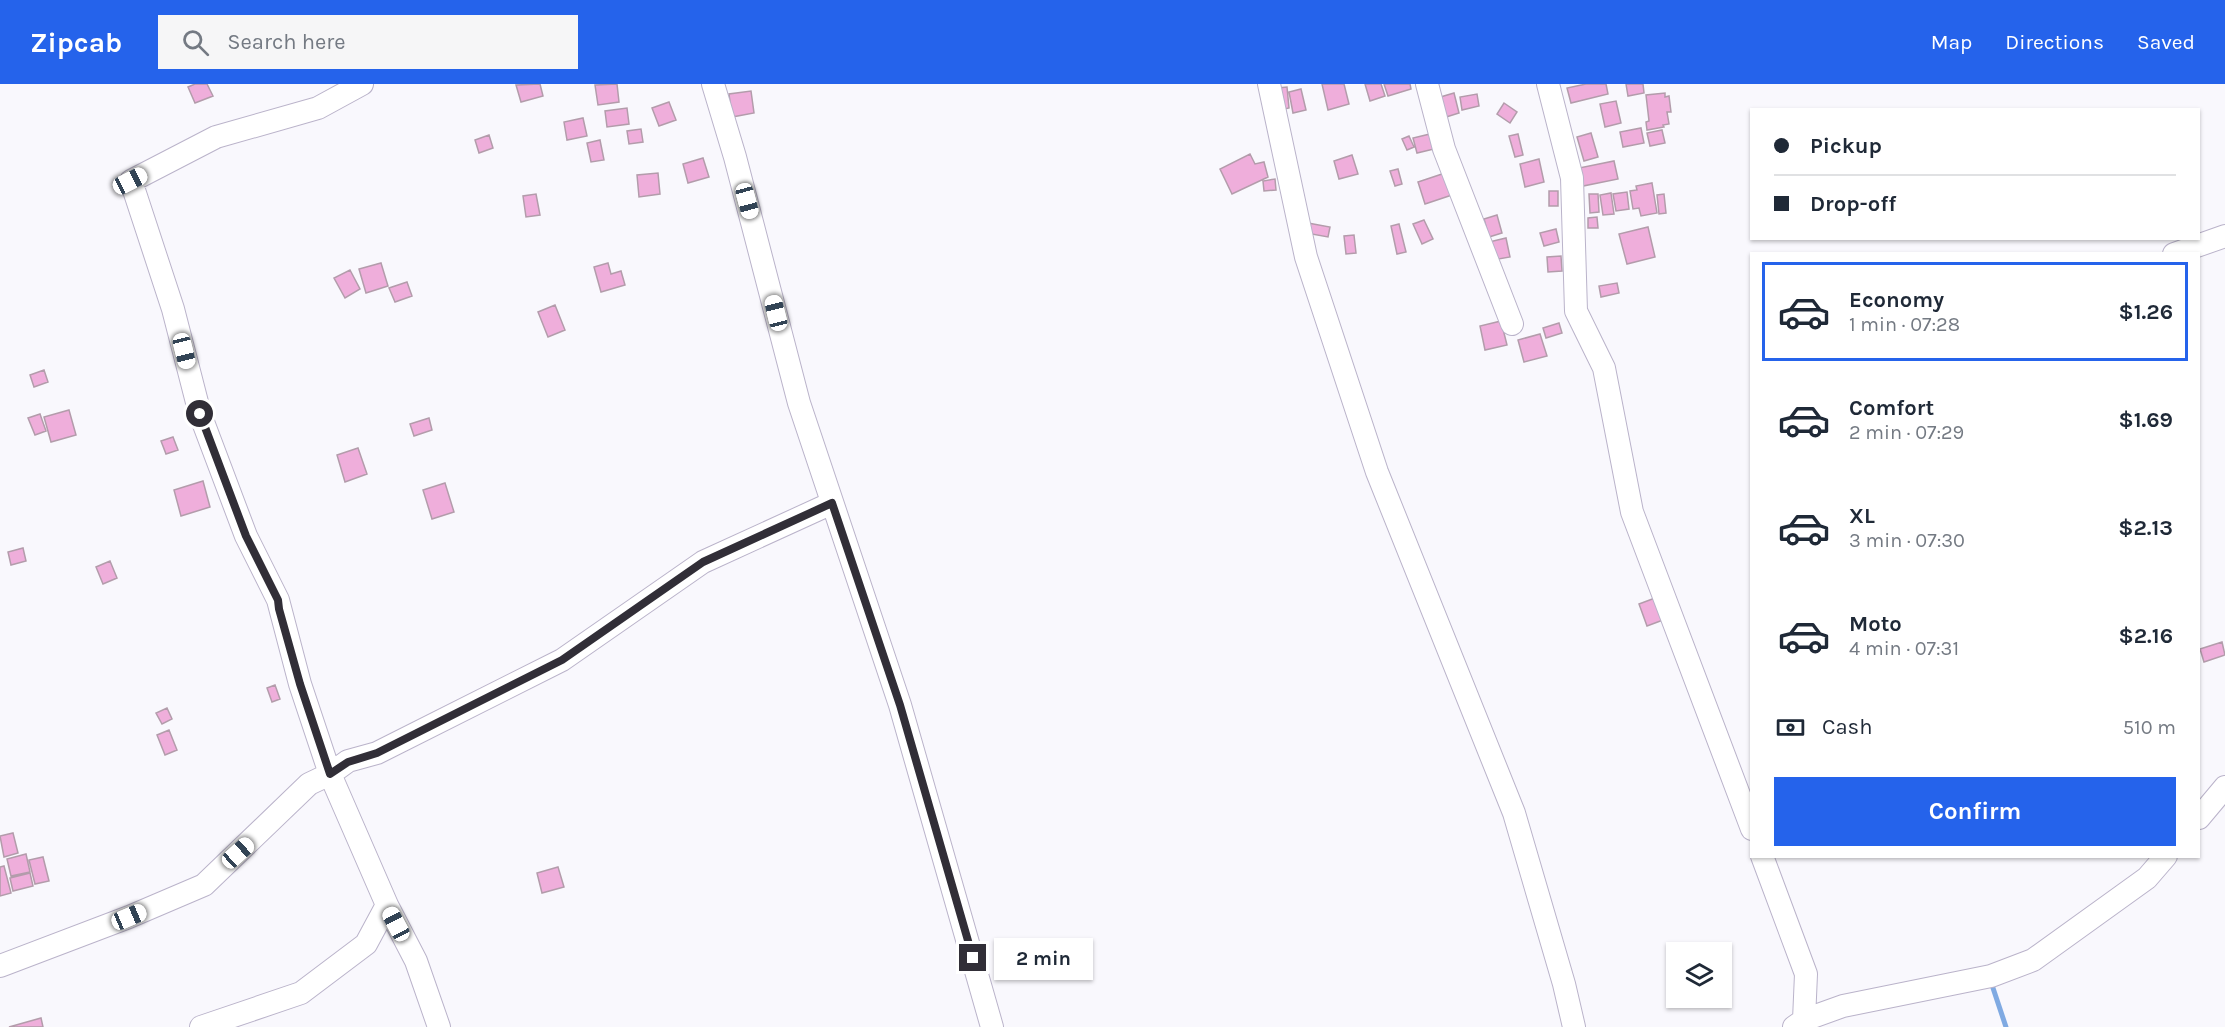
<!DOCTYPE html>
<meta charset="utf-8">
<style>
:root{--surface:#fff;--page:#f6f6f7;--text:#1f2937;--muted:#747a83;--line:#e0e1e3;--accent:#2563eb}
body{margin:0;font-family:Karla,sans-serif;background:var(--page);color:var(--text);height:100vh;display:flex;flex-direction:column;font-size:22px;white-space:nowrap}
*{box-sizing:border-box;margin:0}
p{font-size:20px;color:var(--muted)}
.icon{flex:none;width:33px;height:33px;fill:none;stroke:currentColor;stroke-width:2;stroke-linecap:round;stroke-linejoin:round}
.map{position:relative;flex:1;overflow:hidden}
.sheet{position:absolute;left:1750px;top:168px;width:450px;height:606px;display:flex;flex-direction:column;background:var(--surface);border-radius:0px;box-shadow:0 2px 4px #0004}
.sheet>*{flex:none}
.top-card{position:absolute;left:1750px;top:24px;width:450px;height:132px;border-radius:0px;box-shadow:0 2px 4px #0004;display:grid;align-content:center;height:132px;padding:0 24px;background:var(--surface)}
.buttons{position:absolute;left:1666px;top:858px;display:grid;gap:12px}
.buttons a{display:grid;place-items:center;width:66px;height:66px;border-radius:0px;background:var(--surface);box-shadow:0 2px 4px #0004;font-size:30px}
.end{position:absolute;width:27px;height:27px;margin:-14px;border:8px solid #312e37;background:#fff;box-shadow:0 0 0 3px #fff}
.from{border-radius:50%}
.bubble{position:absolute;height:42px;border-radius:0px;background:var(--surface);box-shadow:0 2px 4px #0004;font-size:20px;font-weight:700;line-height:42px;text-align:center}
.car{position:absolute;width:18px;height:36px;margin:-18px -9px;border-radius:8px;box-shadow:0 0 4px 2px #0007;background:linear-gradient(#fff 24%,#345 0 40%,#fff 0 76%,#345 0 86%,#fff 0)}
.top-card b{display:flex;align-items:center;gap:21px;height:57px;font-size:22px}
.top-card b+b{border-top:2px solid var(--line)}
.top-card i{width:15px;height:15px;background:var(--text)}
ul{padding:10px 0 0;list-style:none}
li{display:flex;align-items:center;gap:18px;height:99px;margin:0 12px 9px;padding:0 12px;border:3px solid transparent;border-radius:0px}
li div{flex:1}
li b{display:block;font-size:22px}
li em{font-style:normal;font-weight:700}
li.current{border-color:var(--accent)}
li>.icon{width:54px;height:54px;stroke-width:1.5}
.pay{display:flex;align-items:center;gap:15px;height:66px;padding:0 24px;font-size:22px}
.pay p{margin-inline-start:auto}
.button{display:flex;gap:12px;margin-top:auto;padding:12px 24px}
.button a{flex:1;height:69px;border-radius:0px;background:var(--accent);color:#fff;font-size:24px;font-weight:700;line-height:69px;text-align:center}
header{display:flex;align-items:center;gap:36px;box-sizing:border-box;height:84px;padding:0 30px;background:var(--accent);color:#fff}
header strong{font-size:28px}
nav{display:flex;gap:33px;margin-inline-start:auto;font-size:21px}
.search{width:420px;height:54px;background:var(--page);display:flex;align-items:center;gap:15px;box-sizing:border-box;padding:0 21px;border-radius:0px;color:var(--muted);font-size:22px}
.map>svg:first-child{display:block}
.lines{fill:none;stroke-linecap:round;stroke-linejoin:round}
.stream{stroke:#80aae2;stroke-width:5}
.building{fill:#efaedb;stroke:#b39cab;stroke-width:1.5}
.minor-casing{stroke:#bab3ca;stroke-width:24}
.minor{stroke:#fff;stroke-width:22}
.route{stroke:#312e37;stroke-width:8}
</style>
<header>
<strong>Zipcab</strong>
<div class="search"><svg class="icon" aria-label="search" viewBox="0 0 24 24"><circle cx="10" cy="10" r="6"/><path d="M15 15l6 6"/></svg>Search here</div>
<nav><a>Map</a><a>Directions</a><a>Saved</a></nav>
</header>
<div class="map">
<svg width="2225" height="943" viewBox="0 0 2225 943">
<rect width="100%" height="100%" fill="#f9f8fd"/>
<g class="lines">
<path class="stream" d="M1992,901L2006,943"/>
</g>
<path class="building" d="M195,0H207L213,12L195,19L188,3Z
M540,0L543,12L521,18L516,1Z
M617,0L619,18L598,21L595,1Z
M1322,0H1344L1349,20L1328,26Z
M1365,0H1381L1385,12L1370,17Z
M1384,0H1410L1411,5L1388,12Z
M1586,0H1606L1608,10L1571,19L1567,4Z
M1626,0H1643L1644,9L1628,12Z
M1287,3L1289,24L1280,26L1278,4Z
M1301,5L1306,26L1293,29L1289,8Z
M751,7L754,29L732,33L729,10Z
M1454,9L1459,29L1443,34L1437,14Z
M1665,9V13L1669,12L1671,28H1667L1669,40L1663,41L1664,43L1647,46L1646,38L1649,37L1646,11Z
M1477,10L1479,22L1462,26L1460,13Z
M1616,17L1621,39L1605,43L1600,20Z
M669,18L676,36L659,42L652,24Z
M1504,19L1517,28L1510,39L1497,30Z
M627,24L629,40L607,43L605,27Z
M583,34L587,52L567,56L564,38Z
M1641,44L1644,59L1623,63L1620,48Z
M641,45L643,58L629,60L627,47Z
M1662,46L1665,59L1650,62L1647,49Z
M1591,49L1598,73L1584,77L1577,53Z
M1430,50L1434,65L1417,69L1413,54Z
M1518,50L1523,71L1515,73L1509,52Z
M489,51L493,64L479,69L475,56Z
M1409,52L1414,63L1407,66L1402,55Z
M600,56L604,76L591,78L587,59Z
M1250,70L1255,80L1264,78L1268,93L1232,110L1220,85Z
M1352,71L1358,90L1339,95L1334,77Z
M703,74L709,93L688,99L683,80Z
M1539,75L1544,98L1525,103L1520,80Z
M1614,77L1618,95L1583,102L1579,84Z
M1398,85L1402,100L1395,102L1390,87Z
M658,89L660,110L639,113L637,91Z
M1445,89L1452,111L1425,120L1418,98Z
M1275,95L1276,106L1264,107L1263,97Z
M1652,99L1657,129L1641,132L1639,124L1633,125L1630,107L1637,106L1636,102Z
M1549,107H1558V122H1549Z
M1627,108L1629,125L1616,127L1613,110Z
M1611,109L1614,130L1603,131L1600,111Z
M536,110L540,131L526,133L523,112Z
M1589,110H1598L1599,128L1590,129Z
M1664,110L1666,129L1659,130L1657,111Z
M1497,131L1502,149L1489,153L1484,135Z
M1597,133L1598,144H1588V134Z
M1424,136L1433,155L1422,160L1413,140Z
M1308,139L1330,143L1328,153L1306,149Z
M1399,140L1406,168L1397,170L1391,142Z
M1648,143L1655,173L1627,180L1619,150Z
M1556,145L1559,158L1544,162L1540,149Z
M1354,151L1356,169L1346,170L1344,152Z
M1506,154L1510,173L1493,176L1489,158Z
M1561,172L1562,187L1548,188L1547,173Z
M381,179L388,202L366,209L359,185Z
M608,179L611,190L621,187L625,201L601,208L594,183Z
M350,186L360,205L345,214L334,194Z
M407,198L412,212L395,218L389,204Z
M1617,199L1619,209L1601,213L1599,202Z
M555,221L565,246L548,253L538,228Z
M1501,237L1507,261L1485,266L1480,242Z
M1559,239L1562,249L1546,254L1543,244Z
M1540,250L1547,272L1524,278L1518,256Z
M44,286L48,298L34,303L30,291Z
M69,326L76,351L51,358L44,333Z
M40,330L46,347L35,351L28,334Z
M429,334L432,346L414,352L410,340Z
M173,353L178,366L166,370L161,357Z
M358,364L367,390L345,398L337,371Z
M203,397L210,423L181,432L174,406Z
M445,399L454,428L432,435L423,406Z
M23,464L26,477L11,481L8,468Z
M110,477L117,494L103,500L96,483Z
M1655,514L1663,536L1647,542L1639,520Z
M2222,558L2225,571L2204,578L2200,565Z
M275,601L280,615L272,618L267,604Z
M167,624L172,635L162,640L156,629Z
M169,646L177,666L165,671L157,651Z
M13,749L18,769L4,773L0,752Z
M26,770L30,788L11,792L7,775Z
M43,773L49,797L35,800L29,776Z
M4,782L11,809L0,812V783Z
M558,783L564,803L542,809L537,789Z
M30,789L33,802L13,807L10,794Z
M41,934L43,943H9Z"/>
<g class="lines">
<g class="minor-casing">
<path id="minor" d="M713,0L735,73L799,319L900,621L992,943
M1269,0L1306,173L1377,388L1514,729L1564,900L1574,943
M1427,0L1444,65L1512,240
M1548,0L1572,94L1576,227L1604,284L1632,428L1752,745
M2174,170L2225,152
M2199,734L2225,703
M1762,772L1806,890L1804,936
M387,821L416,877L439,943
M0,882L129,833L204,801L309,700L330,690L300,600L278,516L246,452L200,330L173,225L131,97L216,53L318,24L362,0
M201,943L301,909L366,860L387,821L330,690L348,677L377,669L562,576L703,478L832,419
M1794,943L1804,936L1843,922L1991,892L2033,876L2147,794L2166,772"/>
</g>
<use href="#minor" class="minor"/>
</g>
<g class="lines">
<path class="route" d="M200,330L246,452L278,516L279,525L300,600L330,690L348,678L377,669L562,576L703,478L832,419L900,621L973,874"/>
</g>
</svg>
<div class="buttons">
<a><svg class="icon" aria-label="layers" viewBox="0 0 24 24"><path d="M12 4l9 5-9 5-9-5zM3 14l9 5 9-5"/></svg></a>
</div>
<i class="end from" style="left:200px;top:330px"></i>
<i class="end" style="left:973px;top:874px"></i>
<div class="bubble" style="left:994px;top:854px;width:99px">2 min</div>
<i class="car" style="left:130px;top:97px;rotate:63deg"></i>
<i class="car" style="left:747px;top:117px;rotate:165deg"></i>
<i class="car" style="left:776px;top:229px;rotate:346deg"></i>
<i class="car" style="left:184px;top:267px;rotate:166deg"></i>
<i class="car" style="left:238px;top:769px;rotate:48deg"></i>
<i class="car" style="left:129px;top:833px;rotate:67deg"></i>
<i class="car" style="left:396px;top:840px;rotate:332deg"></i>
<div class="top-card">
<b><i class="from"></i>Pickup</b>
<b><i></i>Drop-off</b>
</div>
<section class="sheet">
<ul>
<li class="current"><svg class="icon" aria-label="car" viewBox="0 0 24 24"><path d="M5 17H2v-5l4-1 3-4h7l3 4 3 1v5h-3M9 17h6M6 11h13"/><circle cx="7" cy="17" r="2"/><circle cx="17" cy="17" r="2"/></svg><div><b>Economy</b><p>1 min · 07:28</p></div><em>$1.26</em></li>
<li><svg class="icon" aria-label="car" viewBox="0 0 24 24"><path d="M5 17H2v-5l4-1 3-4h7l3 4 3 1v5h-3M9 17h6M6 11h13"/><circle cx="7" cy="17" r="2"/><circle cx="17" cy="17" r="2"/></svg><div><b>Comfort</b><p>2 min · 07:29</p></div><em>$1.69</em></li>
<li><svg class="icon" aria-label="car" viewBox="0 0 24 24"><path d="M5 17H2v-5l4-1 3-4h7l3 4 3 1v5h-3M9 17h6M6 11h13"/><circle cx="7" cy="17" r="2"/><circle cx="17" cy="17" r="2"/></svg><div><b>XL</b><p>3 min · 07:30</p></div><em>$2.13</em></li>
<li><svg class="icon" aria-label="car" viewBox="0 0 24 24"><path d="M5 17H2v-5l4-1 3-4h7l3 4 3 1v5h-3M9 17h6M6 11h13"/><circle cx="7" cy="17" r="2"/><circle cx="17" cy="17" r="2"/></svg><div><b>Moto</b><p>4 min · 07:31</p></div><em>$2.16</em></li>
</ul>
<div class="pay"><svg class="icon" aria-label="cash" viewBox="0 0 24 24"><path d="M3 7h18v10H3z"/><circle cx="12" cy="12" r="2"/></svg>Cash<p>510 m</p></div>
<div class="button"><a>Confirm</a></div>
</section>
</div>
